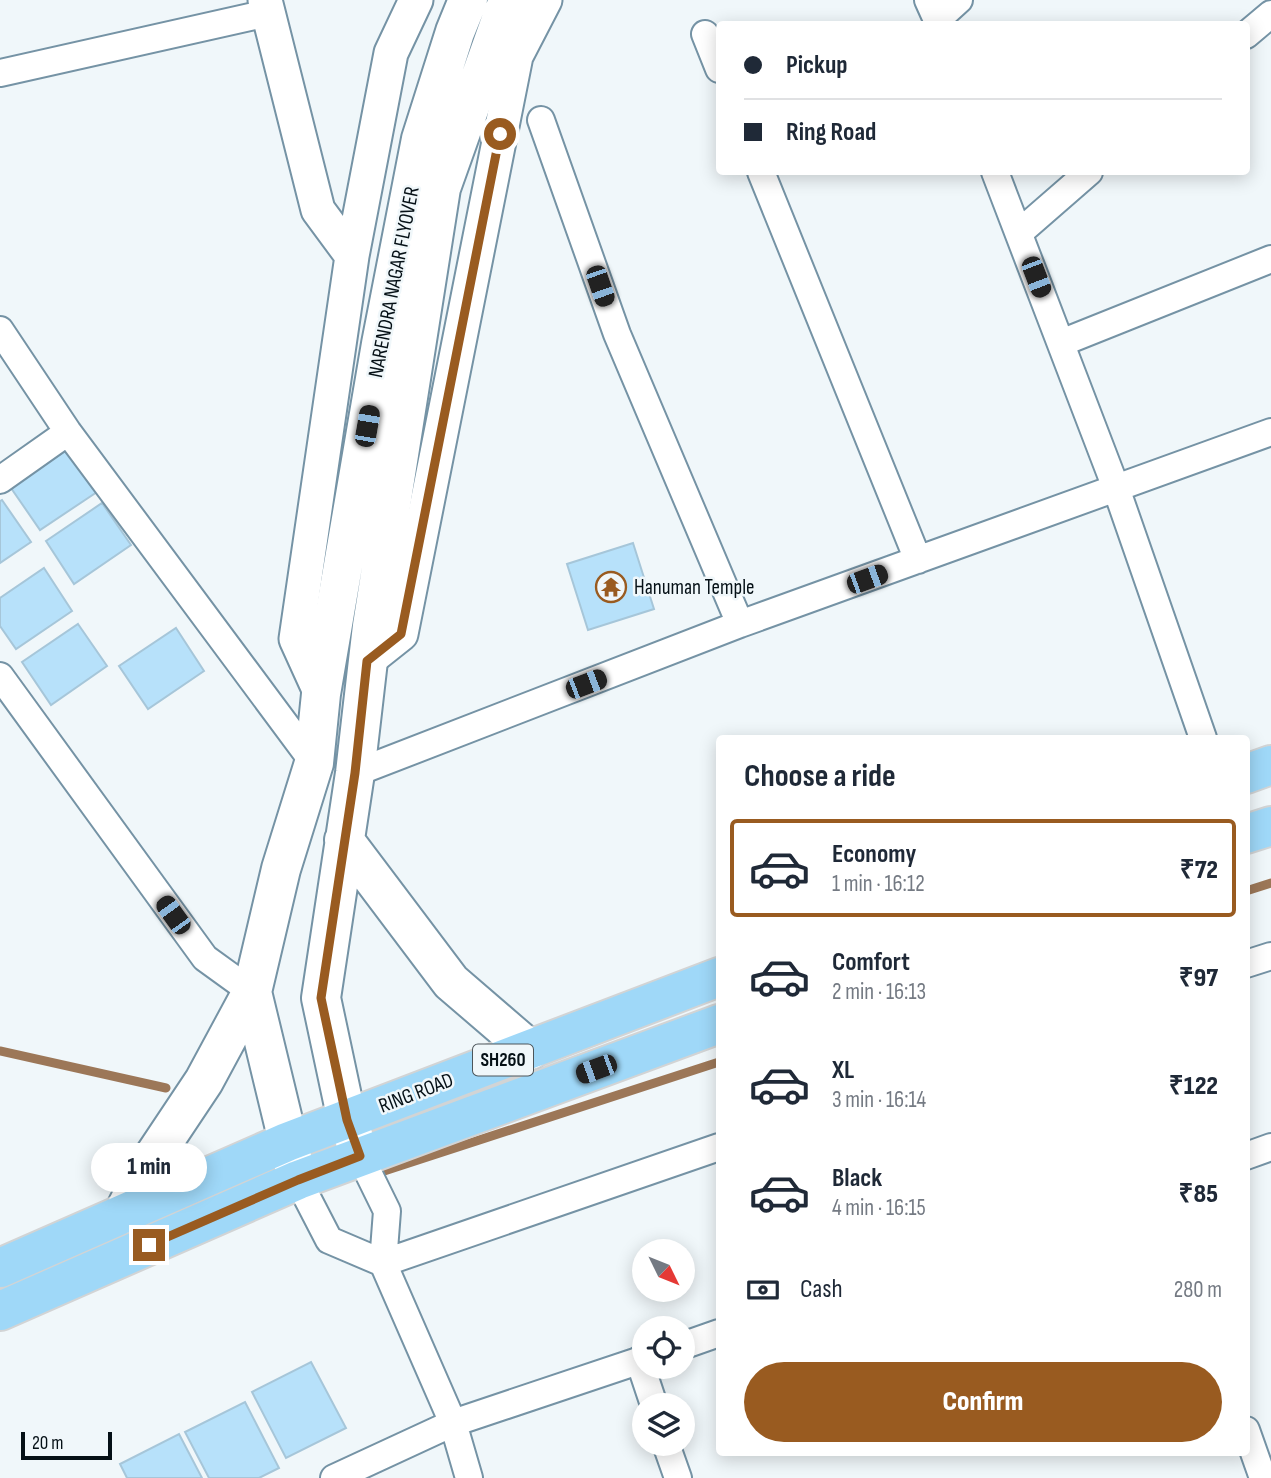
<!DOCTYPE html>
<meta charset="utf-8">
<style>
:root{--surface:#fff;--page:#f6f6f7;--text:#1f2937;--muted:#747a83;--line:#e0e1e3;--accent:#995b20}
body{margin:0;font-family:"Sofia Sans Condensed",sans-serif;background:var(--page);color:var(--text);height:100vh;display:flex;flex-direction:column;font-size:26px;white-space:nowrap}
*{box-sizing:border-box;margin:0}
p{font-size:23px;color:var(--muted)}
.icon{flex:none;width:38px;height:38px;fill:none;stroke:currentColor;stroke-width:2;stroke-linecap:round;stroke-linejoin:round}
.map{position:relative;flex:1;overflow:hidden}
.sheet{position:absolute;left:716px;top:735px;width:534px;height:721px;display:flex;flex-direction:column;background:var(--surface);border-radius:7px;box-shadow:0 4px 18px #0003}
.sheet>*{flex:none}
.guide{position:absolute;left:716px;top:21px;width:534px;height:154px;border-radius:7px;box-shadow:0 4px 18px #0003;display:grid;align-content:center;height:154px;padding:0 28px;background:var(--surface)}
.needle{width:46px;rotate:133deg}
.buttons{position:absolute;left:632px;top:1239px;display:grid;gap:14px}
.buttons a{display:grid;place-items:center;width:63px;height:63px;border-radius:50%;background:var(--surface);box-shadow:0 4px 18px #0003;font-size:35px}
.scale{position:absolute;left:21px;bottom:18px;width:91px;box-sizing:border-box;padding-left:7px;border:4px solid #051016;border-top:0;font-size:19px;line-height:24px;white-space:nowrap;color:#051016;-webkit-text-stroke:5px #f0f7fa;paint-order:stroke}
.end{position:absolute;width:32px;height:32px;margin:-16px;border:9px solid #995b20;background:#fff;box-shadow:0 0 0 4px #fff}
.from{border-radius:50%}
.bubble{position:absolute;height:49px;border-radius:24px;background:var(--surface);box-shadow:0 4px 18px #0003;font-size:23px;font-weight:800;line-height:49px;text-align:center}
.car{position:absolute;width:21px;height:42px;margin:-21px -10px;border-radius:9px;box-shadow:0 0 5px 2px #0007;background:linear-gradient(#222 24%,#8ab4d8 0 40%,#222 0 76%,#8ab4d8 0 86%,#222 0)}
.guide b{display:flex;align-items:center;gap:24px;height:66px;font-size:26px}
.guide b+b{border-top:2px solid var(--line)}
.guide i{width:18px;height:18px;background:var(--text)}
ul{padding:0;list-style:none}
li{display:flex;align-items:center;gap:21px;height:98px;margin:0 14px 10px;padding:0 14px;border:4px solid transparent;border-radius:7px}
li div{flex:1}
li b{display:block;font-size:26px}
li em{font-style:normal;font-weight:800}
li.active{border-color:var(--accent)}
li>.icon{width:63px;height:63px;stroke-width:1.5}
h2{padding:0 28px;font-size:32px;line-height:84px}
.pay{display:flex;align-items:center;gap:18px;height:77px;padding:0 28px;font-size:26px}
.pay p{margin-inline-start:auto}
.cta{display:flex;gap:14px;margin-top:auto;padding:14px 28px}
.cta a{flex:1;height:80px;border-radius:42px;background:var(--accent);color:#fff;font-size:28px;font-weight:800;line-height:80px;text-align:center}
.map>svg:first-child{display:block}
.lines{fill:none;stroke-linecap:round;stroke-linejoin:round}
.stream{stroke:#9c7758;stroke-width:9}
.building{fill:#b7e1fa;stroke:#a6c6d9;stroke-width:2}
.minor-casing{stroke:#7593a5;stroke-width:30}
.tertiary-casing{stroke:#7593a5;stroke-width:37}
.secondary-casing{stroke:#7593a5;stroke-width:42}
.trunk-casing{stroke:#d2d4d5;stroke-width:42}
.minor{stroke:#fff;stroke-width:26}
.tertiary{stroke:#fff;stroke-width:33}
.secondary{stroke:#fff;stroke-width:38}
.trunk{stroke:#9fd8f8;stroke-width:38}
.route{stroke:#995b20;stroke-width:9}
.labels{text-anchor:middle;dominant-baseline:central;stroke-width:5;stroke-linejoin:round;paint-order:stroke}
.shield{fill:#f0f7fa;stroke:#4c555a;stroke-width:2}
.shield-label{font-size:19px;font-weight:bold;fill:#051016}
.street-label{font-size:21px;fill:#051016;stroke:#f0f7fa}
.poi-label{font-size:21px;fill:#051016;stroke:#f0f7fa;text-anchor:start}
</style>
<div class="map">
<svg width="1271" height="1478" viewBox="0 0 1271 1478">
<rect width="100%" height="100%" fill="#f0f7fa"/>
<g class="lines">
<path class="stream" d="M1246,891L1271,883
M0,1051L166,1088
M375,1174L719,1062"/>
</g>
<path class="building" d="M68,449L97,492L40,530L11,488Z
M2,500L31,542L0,563V501Z
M102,503L131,545L74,584L46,541Z
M633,543L654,609L588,630L567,564Z
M44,568L72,611L16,649L0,626V598Z
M78,624L107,666L51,705L22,662Z
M176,628L204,671L148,709L119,666Z
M311,1362L346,1428L286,1458L252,1392Z
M245,1402L279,1468L259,1478H209L185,1432Z
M179,1434L202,1478H127L120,1464Z"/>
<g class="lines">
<g class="minor-casing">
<path id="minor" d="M928,0L937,20L959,0
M705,34L719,69
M1246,35L1271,14
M0,73L268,13
M541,120L617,334L740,624
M761,172L918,560
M995,172L1116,488L1203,738
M1019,233L1089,172
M0,330L68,432L314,763
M1061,343L1271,259
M0,480L68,432
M0,676L205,958L252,992
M355,773L740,624L1271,432
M1246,964L1271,956
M360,1156L387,1211L383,1263L453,1423L469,1478
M1246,1156L1271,1147
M298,1180L329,1240L383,1263L719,1147
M682,1346L719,1333
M639,1360L654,1405
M1246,1430L1263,1478
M666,1444L678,1478
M334,1478L453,1423L644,1359"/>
</g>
<g class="tertiary-casing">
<path id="tertiary" d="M265,0L318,210L352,256
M367,661L401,634L516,56L545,0
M321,694L296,639L352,256L391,53L416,0"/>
</g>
<g class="secondary-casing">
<path id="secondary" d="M344,840L451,982L530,1050
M252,992L296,1174
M359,1151L347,1120L321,998L355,773L372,626L441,188L508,0
M123,1214L148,1165L204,1081L252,992L281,869L314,763L321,694L381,344L421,139L455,32L468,0"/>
</g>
<g class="trunk-casing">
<path id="trunk" d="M1246,774L1271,765
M1246,834L1271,826
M0,1268L287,1142L719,977
M0,1311L298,1180L719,1024"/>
</g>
<use href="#minor" class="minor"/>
<use href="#tertiary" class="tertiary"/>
<use href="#secondary" class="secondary"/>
<use href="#trunk" class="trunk"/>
</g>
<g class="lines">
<path class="route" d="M149,1245L298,1180L360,1156L347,1120L321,998L355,773L367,661L401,634L500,134"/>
</g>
<defs>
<g id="temple-ring" transform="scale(1.575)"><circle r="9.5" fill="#f0f7fa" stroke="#995b20" stroke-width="1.5"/><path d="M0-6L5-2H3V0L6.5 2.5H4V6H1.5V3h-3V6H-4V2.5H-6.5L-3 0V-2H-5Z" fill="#995b20"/></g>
</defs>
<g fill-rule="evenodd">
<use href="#temple-ring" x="611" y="587"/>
</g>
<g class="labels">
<rect class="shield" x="473" y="1044.5" width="60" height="31" rx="5"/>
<g class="shield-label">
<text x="503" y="1060">SH260</text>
</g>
<g class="street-label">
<text transform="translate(394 282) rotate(-79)">NARENDRA NAGAR FLYOVER</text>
<text transform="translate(416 1093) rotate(-21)">RING ROAD</text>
</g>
<g class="poi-label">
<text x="634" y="587">Hanuman Temple</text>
</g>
</g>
</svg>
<div class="buttons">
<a><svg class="needle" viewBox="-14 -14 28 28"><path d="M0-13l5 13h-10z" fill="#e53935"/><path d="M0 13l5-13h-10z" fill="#747a83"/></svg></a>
<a><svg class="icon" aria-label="locate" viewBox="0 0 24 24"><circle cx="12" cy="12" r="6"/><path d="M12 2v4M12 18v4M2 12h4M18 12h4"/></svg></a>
<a><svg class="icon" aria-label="layers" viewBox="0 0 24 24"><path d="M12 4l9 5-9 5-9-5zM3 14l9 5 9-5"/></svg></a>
</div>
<div class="scale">20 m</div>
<i class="end from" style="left:500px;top:134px"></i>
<i class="end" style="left:149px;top:1245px"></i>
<div class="bubble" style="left:91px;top:1143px;width:116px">1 min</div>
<i class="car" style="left:1036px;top:277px;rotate:159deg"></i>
<i class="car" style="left:600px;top:286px;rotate:161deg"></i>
<i class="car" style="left:367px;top:426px;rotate:10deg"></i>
<i class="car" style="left:867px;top:579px;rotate:70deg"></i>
<i class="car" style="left:586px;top:684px;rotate:69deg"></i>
<i class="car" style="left:173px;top:915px;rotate:324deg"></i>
<i class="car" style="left:596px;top:1069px;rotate:250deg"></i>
<div class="guide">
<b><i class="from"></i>Pickup</b>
<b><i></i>Ring Road</b>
</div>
<section class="sheet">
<h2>Choose a ride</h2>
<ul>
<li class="active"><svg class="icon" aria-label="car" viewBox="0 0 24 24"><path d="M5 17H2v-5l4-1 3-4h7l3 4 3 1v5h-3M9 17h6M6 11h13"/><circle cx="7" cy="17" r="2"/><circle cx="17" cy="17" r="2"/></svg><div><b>Economy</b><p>1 min · 16:12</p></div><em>₹72</em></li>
<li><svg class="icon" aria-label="car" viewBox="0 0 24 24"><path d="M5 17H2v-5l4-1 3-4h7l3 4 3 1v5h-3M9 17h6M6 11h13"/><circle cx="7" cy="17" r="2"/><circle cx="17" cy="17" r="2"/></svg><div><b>Comfort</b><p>2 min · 16:13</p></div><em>₹97</em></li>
<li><svg class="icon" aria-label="car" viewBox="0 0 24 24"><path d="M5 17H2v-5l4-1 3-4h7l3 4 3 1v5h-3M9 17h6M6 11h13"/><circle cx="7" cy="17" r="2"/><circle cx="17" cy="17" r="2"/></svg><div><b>XL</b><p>3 min · 16:14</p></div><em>₹122</em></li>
<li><svg class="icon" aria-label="car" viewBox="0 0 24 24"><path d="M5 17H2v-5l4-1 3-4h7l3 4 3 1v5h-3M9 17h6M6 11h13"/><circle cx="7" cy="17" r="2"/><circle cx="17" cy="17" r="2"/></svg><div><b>Black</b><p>4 min · 16:15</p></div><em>₹85</em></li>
</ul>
<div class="pay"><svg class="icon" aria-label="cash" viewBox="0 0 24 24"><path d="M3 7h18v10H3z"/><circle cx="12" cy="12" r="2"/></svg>Cash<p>280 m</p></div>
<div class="cta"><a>Confirm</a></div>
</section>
</div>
